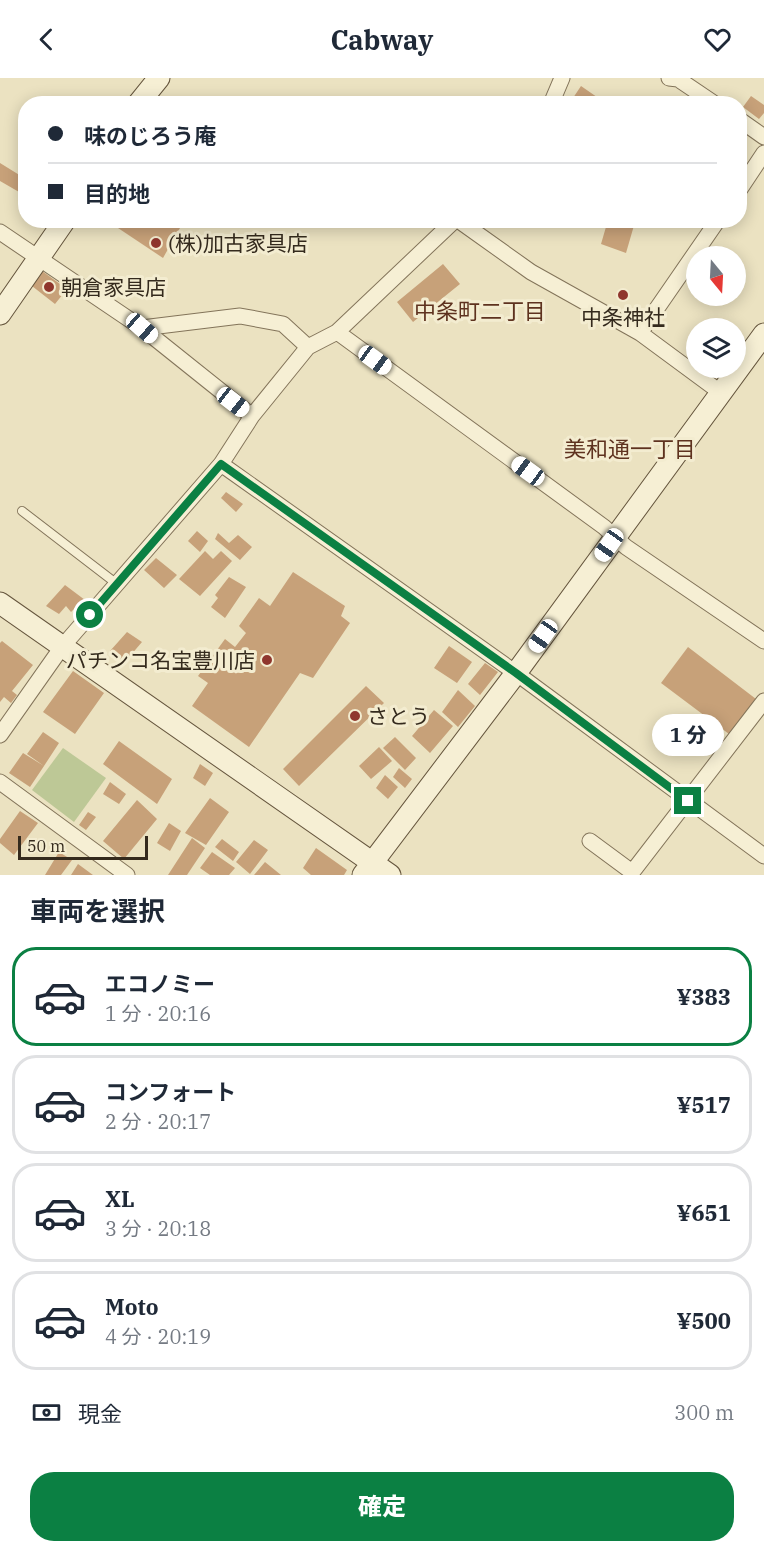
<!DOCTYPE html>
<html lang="ja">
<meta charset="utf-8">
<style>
:root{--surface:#fff;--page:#f2f2f3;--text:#1f2937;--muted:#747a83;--line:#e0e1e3;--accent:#0b8043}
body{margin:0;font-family:"IBM Plex Serif","Noto Sans JP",serif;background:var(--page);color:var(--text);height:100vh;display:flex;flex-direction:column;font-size:22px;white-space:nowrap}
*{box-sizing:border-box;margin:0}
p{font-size:20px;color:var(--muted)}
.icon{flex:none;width:33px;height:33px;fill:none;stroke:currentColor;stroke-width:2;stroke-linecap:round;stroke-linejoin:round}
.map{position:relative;height:797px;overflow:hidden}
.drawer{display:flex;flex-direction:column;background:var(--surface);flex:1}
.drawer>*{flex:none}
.banner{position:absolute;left:18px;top:18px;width:729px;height:132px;border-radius:24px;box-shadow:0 3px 15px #0003;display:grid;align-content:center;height:132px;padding:0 30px;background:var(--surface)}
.needle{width:39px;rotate:162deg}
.buttons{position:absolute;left:686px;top:168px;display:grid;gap:12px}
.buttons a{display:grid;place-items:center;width:60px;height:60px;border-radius:50%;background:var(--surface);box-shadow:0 3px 15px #0003;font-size:30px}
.scale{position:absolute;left:18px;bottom:15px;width:130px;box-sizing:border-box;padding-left:6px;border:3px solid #342a1d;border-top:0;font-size:16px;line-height:21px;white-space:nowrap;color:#342a1d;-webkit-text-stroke:4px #f3ecd0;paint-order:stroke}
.end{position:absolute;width:27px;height:27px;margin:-14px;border:8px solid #0b8043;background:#fff;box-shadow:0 0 0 3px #fff}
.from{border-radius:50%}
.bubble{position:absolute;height:42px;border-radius:21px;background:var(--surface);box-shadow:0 3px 15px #0003;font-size:20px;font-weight:800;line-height:42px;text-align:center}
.car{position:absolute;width:18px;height:36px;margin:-18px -9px;border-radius:8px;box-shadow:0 0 4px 2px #0007;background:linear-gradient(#fff 24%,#345 0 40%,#fff 0 76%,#345 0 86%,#fff 0)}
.banner b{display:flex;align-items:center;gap:21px;height:57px;font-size:22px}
.banner b+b{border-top:2px solid var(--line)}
.banner i{width:15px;height:15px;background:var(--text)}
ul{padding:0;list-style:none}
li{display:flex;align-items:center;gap:18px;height:99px;margin:0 12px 9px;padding:0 18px;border:3px solid var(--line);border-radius:24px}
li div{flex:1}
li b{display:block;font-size:22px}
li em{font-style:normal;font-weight:800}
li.selected{border-color:var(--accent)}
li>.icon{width:54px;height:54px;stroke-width:1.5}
h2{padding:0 30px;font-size:27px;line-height:72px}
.pay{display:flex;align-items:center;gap:15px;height:66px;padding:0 30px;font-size:22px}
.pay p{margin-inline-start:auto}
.cta{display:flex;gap:12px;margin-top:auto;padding:12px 30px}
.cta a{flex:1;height:69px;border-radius:24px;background:var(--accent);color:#fff;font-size:24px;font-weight:800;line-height:69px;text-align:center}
header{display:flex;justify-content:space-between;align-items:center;height:78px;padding:0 30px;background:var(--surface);font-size:27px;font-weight:800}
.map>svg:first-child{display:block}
.green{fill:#bdc896}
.building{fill:#c7a179}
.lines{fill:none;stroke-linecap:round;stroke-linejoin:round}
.lane-casing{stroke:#83745a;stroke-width:10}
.street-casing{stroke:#83745a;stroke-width:17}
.secondary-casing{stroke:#65553d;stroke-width:23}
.lane{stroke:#f6efd4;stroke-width:8}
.street{stroke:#f6efd4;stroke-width:15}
.secondary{stroke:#f6efd4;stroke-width:21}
.route{stroke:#0b8043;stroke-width:8}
.poi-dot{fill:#8f362d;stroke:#f3ecd0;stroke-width:2}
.labels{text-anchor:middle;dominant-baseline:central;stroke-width:6;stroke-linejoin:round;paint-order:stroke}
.poi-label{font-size:21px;fill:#342a1d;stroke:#f3ecd0;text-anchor:start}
.neighbourhood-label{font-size:22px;fill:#5e321f;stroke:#f3ecd0}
</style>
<header><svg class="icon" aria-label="back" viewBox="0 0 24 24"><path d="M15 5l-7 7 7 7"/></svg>Cabway<svg class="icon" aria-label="heart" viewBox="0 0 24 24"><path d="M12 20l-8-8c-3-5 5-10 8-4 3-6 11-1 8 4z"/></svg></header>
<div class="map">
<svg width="764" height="797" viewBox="0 0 764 797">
<rect width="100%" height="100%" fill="#ebe2c1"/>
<path class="green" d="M63,670L106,700L74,744L32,712Z"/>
<path class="building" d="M581,8L607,26H569Z
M751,18L764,27V35L759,41L743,29Z
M0,85L21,98L26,91V118L0,103Z
M106,142H169L180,150L163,180Z
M608,142H648L647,147L635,144L626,175L601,166Z
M443,186L460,206L413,244L397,224Z
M42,193L67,211L55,226L32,208Z
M226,414L243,426L236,434L221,420Z
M197,453L208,463L200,474L188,463Z
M218,455L229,465L238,457L252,469L240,482L215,461Z
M205,473L213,481L221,473L232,483L200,518L179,501Z
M156,480L177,497L164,510L144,492Z
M293,494L345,528L341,538L350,545L313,600L300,595L249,669L192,628L208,605L198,598L225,561L235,569L246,555L239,548L259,520L270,528Z
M229,499L246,509L225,540L211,529L218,520L215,517Z
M65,507L89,525L83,532L77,528L71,534L66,528L59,536L46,528Z
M127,554L142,564L124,585L110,573Z
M2,563L33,587L12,613L17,617L11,625L4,619L0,624V565Z
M449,568L472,584L457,605L434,590Z
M688,569L756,621L729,656L661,605Z
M485,585L498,594L480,617L468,606Z
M73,593L104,615L75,656L43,634Z
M366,608L384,625L299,708L283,691Z
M458,612L475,628L458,649L442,634Z
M434,632L453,648L430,675L412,658Z
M43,654L59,665L44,688L27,676Z
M395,659L416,680L405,692L383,670Z
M119,663L172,701L157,726L103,686Z
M379,669L392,683L371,701L359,688Z
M23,675L44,688L30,709L9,695Z
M200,686L213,695L205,708L193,700Z
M399,690L412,701L405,710L393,699Z
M385,697L398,709L388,721L376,710Z
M110,704L126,716L119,726L103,716Z
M210,720L229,734L206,767L185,755Z
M137,722L157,741L124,781L103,763Z
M20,733L38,745L14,777L0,765V761Z
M88,734L96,739L86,752L79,747Z
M169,745L181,753L170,773L157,765Z
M192,760L205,770L187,797H168Z
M222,761L239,774L233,783L215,769Z
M254,762L268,772L250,796L236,784Z
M316,770L347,792L344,797H311L303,790Z
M59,774L72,782L61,797H45Z
M212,774L235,790L229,797H210L200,790Z
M265,784L281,797H254Z
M78,786L93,797H71Z"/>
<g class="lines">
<g class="lane-casing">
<path id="lane" d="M22,433L117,506"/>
</g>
<g class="street-casing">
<path id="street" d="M669,0L678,1L715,26
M551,26L562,0
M740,42L764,59
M740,111L764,75
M458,142L531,194L640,255L720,314
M0,154L142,250L252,338
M142,250L240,238L283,246L308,269
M337,254L604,449L626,469L764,563
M640,255L718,142
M221,386L516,595L764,778
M0,657L62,569L221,386L252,338L308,269L337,254L455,142
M0,704L127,797
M590,763L632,794
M630,797L764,623"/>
</g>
<g class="secondary-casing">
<path id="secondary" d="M138,26L159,0
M0,236L65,142
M0,525L390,797
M363,797L516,595L764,256"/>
</g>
<use href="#lane" class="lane"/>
<use href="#street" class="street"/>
<use href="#secondary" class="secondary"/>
</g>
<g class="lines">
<path class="route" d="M90,537L221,386L516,595L688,723"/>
</g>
<g class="poi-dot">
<circle cx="156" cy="165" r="6"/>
<circle cx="49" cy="209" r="6"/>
<circle cx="623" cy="217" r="6"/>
<circle cx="267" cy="582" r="6"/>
<circle cx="355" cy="638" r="6"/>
</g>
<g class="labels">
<g class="poi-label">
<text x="168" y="165">(株)加古家具店</text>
<text x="61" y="209">朝倉家具店</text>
<text x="623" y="239" text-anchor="middle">中条神社</text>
<text x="255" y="582" text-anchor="end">パチンコ名宝豊川店</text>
<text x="367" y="638">さとう</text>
</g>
<g class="neighbourhood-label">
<text x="480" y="232">中条町二丁目</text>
<text x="630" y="370">美和通一丁目</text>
</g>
</g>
</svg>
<div class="buttons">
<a><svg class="needle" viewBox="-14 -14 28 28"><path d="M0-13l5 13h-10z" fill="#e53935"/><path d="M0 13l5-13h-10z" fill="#747a83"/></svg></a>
<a><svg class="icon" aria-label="layers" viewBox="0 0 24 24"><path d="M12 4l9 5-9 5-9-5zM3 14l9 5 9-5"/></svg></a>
</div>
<div class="scale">50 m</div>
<i class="end from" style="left:90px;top:537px"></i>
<i class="end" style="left:688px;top:723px"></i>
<div class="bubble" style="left:652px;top:636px;width:72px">1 分</div>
<i class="car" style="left:142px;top:250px;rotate:131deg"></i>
<i class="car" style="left:375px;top:282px;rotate:126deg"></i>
<i class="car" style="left:233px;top:324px;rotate:128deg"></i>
<i class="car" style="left:528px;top:393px;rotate:306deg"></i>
<i class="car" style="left:609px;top:467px;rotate:215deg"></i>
<i class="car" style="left:543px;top:558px;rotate:215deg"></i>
<div class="banner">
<b><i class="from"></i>味のじろう庵</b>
<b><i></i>目的地</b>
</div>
</div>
<section class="drawer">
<h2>車両を選択</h2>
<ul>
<li class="selected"><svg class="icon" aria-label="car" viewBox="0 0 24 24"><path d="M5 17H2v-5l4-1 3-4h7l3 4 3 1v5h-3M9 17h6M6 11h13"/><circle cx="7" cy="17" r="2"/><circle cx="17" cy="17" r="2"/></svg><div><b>エコノミー</b><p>1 分 · 20:16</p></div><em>¥383</em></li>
<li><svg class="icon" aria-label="car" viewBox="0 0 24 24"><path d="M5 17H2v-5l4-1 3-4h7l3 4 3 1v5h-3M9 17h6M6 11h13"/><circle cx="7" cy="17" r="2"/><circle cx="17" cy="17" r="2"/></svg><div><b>コンフォート</b><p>2 分 · 20:17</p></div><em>¥517</em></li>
<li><svg class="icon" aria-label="car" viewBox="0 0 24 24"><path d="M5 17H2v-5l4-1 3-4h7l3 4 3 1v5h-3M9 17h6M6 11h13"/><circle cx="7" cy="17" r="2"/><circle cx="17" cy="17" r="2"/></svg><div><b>XL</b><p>3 分 · 20:18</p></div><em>¥651</em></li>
<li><svg class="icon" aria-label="car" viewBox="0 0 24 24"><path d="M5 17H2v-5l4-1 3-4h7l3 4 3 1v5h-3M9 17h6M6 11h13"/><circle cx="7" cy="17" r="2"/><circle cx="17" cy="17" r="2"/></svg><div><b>Moto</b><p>4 分 · 20:19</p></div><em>¥500</em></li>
</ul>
<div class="pay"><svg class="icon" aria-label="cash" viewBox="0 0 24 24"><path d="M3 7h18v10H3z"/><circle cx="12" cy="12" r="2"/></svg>現金<p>300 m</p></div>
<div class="cta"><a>確定</a></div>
</section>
